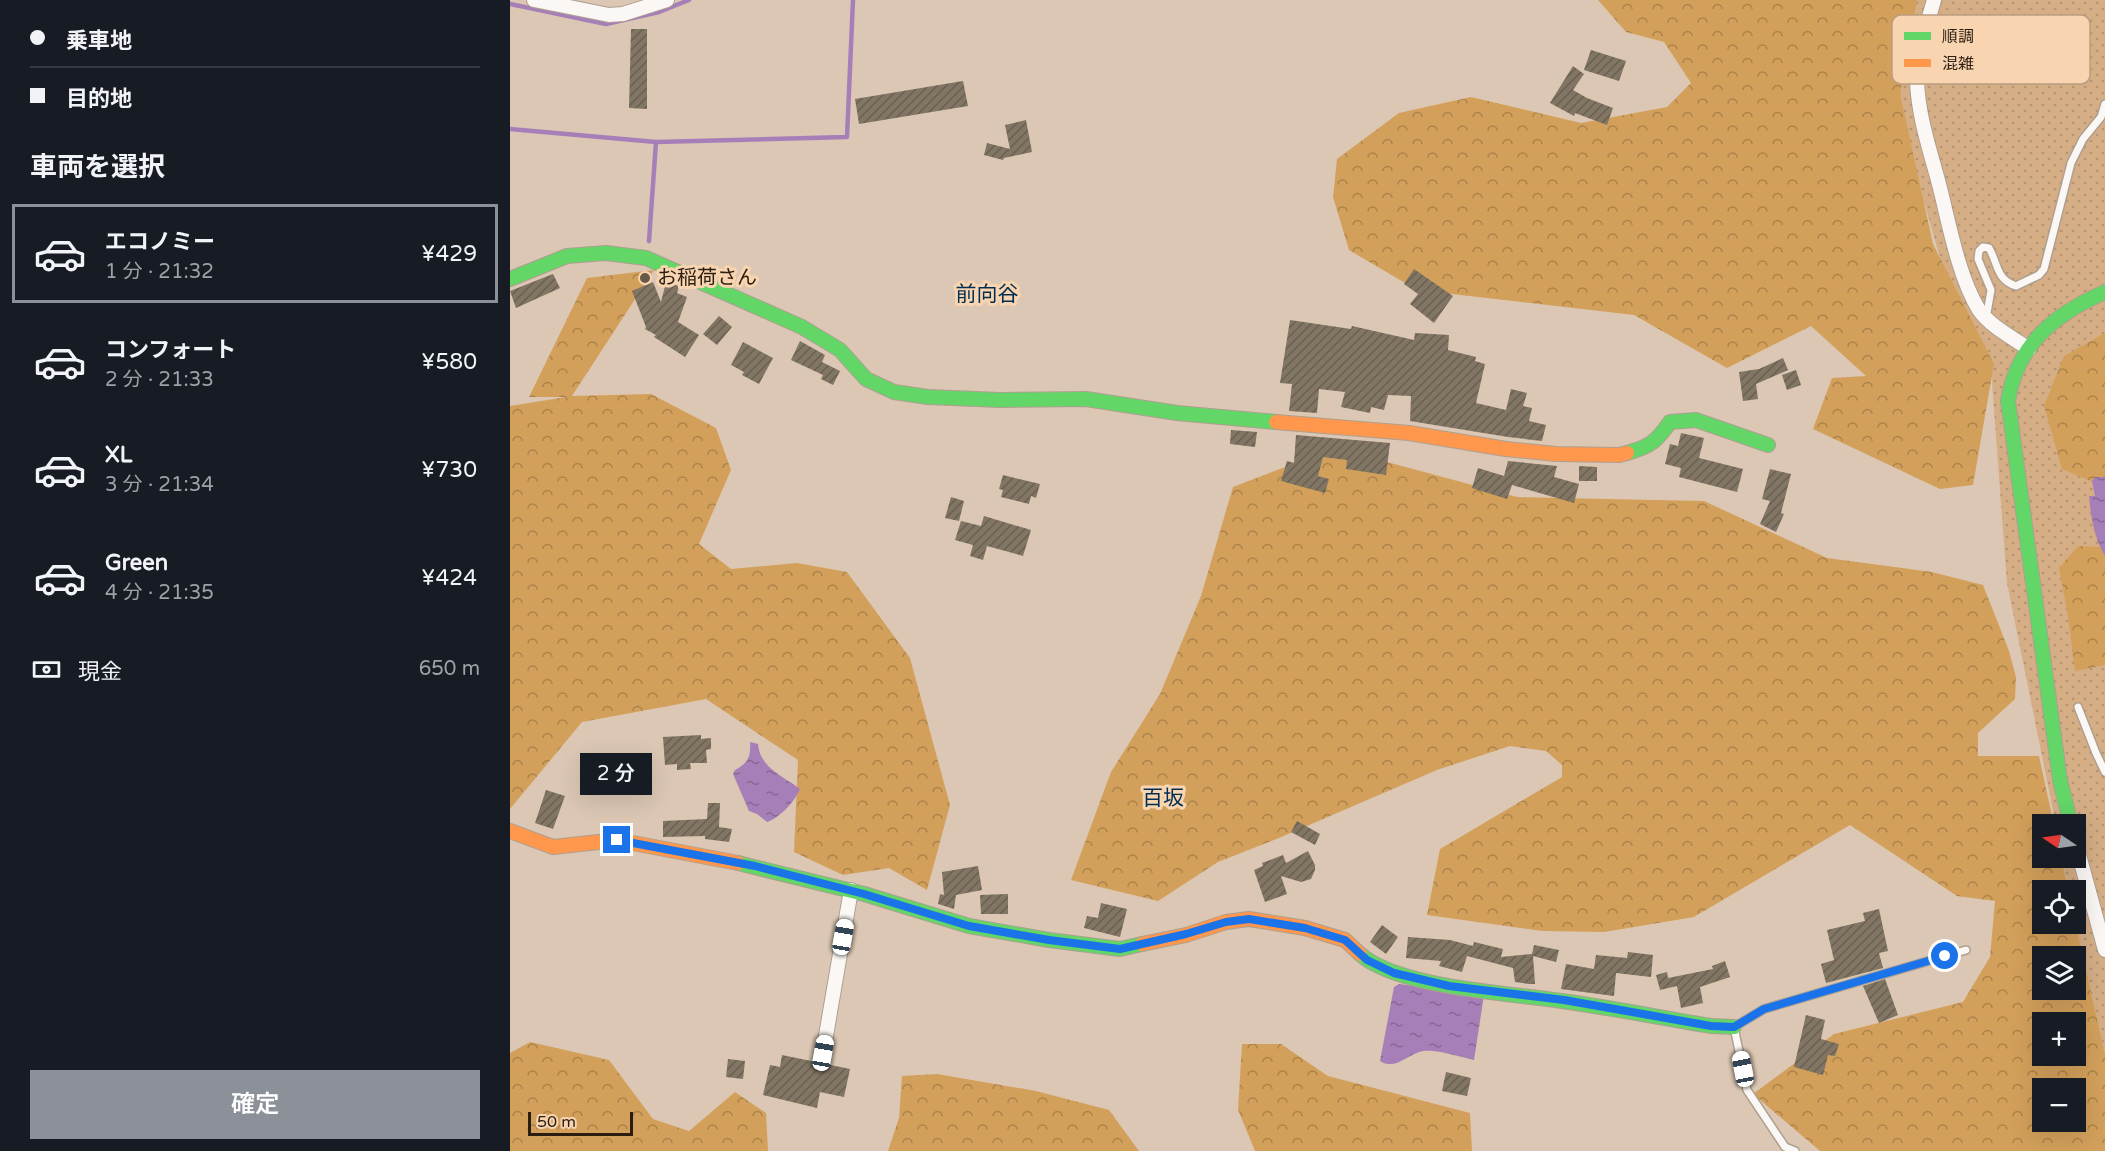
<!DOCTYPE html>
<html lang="ja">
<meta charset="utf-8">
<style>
:root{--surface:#171b24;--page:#20242c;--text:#f1f3f6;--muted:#9ea1a6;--line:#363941;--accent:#8c9099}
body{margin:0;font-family:"Varela Round","Noto Sans JP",sans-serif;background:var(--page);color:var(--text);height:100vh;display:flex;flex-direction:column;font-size:22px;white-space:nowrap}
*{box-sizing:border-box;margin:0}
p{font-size:20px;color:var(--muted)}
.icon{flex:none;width:33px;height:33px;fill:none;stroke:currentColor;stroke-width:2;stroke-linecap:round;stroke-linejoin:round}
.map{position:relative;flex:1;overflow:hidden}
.details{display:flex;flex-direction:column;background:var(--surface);width:510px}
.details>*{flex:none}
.top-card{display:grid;align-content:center;height:132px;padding:0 30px;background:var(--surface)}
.needle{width:39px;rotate:283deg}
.tools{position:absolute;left:1522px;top:814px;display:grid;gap:12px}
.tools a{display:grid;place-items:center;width:54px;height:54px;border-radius:0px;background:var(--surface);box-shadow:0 6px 24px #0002;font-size:30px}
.scale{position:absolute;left:18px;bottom:15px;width:105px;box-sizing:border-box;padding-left:6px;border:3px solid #2b1e10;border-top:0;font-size:16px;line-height:21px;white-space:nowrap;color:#2b1e10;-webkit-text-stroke:4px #f8d4b0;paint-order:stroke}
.end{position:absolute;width:27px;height:27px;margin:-14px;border:8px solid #1a73e8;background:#fff;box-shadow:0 0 0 3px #fff}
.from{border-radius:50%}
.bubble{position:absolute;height:42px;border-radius:0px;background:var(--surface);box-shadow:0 6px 24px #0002;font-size:20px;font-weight:600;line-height:42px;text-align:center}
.car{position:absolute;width:18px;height:36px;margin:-18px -9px;border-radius:8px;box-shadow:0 0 4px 2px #0007;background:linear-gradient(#fff 24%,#345 0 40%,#fff 0 76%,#345 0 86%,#fff 0)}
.top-card b{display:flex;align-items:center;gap:21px;height:57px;font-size:22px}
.top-card b+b{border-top:2px solid var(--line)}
.top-card i{width:15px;height:15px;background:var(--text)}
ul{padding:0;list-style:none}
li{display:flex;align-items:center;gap:18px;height:99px;margin:0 12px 9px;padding:0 18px;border:3px solid transparent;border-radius:0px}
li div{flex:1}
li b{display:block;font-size:22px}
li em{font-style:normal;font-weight:600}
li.active{border-color:var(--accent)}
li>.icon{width:54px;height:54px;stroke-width:1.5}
h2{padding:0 30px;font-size:27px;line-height:72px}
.pay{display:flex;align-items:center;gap:15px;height:66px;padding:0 30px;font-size:22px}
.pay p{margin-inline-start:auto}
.button{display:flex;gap:12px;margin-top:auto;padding:12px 30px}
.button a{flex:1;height:69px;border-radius:0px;background:var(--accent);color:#fff;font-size:24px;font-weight:600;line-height:69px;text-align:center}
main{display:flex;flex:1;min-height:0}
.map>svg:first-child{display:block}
.grass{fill:url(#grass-dots)}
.forest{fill:url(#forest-crowns);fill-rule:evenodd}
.water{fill:url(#water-ripples)}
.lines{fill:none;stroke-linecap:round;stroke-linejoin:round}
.stream{stroke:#a77fb8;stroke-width:4.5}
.building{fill:url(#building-hatch)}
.lane-casing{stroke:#ae9f90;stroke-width:10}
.street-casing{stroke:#ae9f90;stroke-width:16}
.fast-casing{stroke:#ae9f90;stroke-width:16}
.slow-casing{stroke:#ae9f90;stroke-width:16}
.lane{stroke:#faf7f4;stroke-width:7}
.street{stroke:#faf7f4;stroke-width:14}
.fast{stroke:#63d668;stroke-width:14}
.slow{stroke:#ff974d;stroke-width:14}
.route{stroke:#1a73e8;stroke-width:8}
.poi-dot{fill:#695949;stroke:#f8d4b0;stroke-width:2}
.labels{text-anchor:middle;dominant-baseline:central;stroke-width:6;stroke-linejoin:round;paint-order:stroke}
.poi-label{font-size:20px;fill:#2b1e10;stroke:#f8d4b0;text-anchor:start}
.neighbourhood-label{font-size:21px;fill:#002e52;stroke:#f8d4b0}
.key{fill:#f8d4b0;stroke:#ba9d80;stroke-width:1.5}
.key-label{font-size:16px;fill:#2b1e10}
</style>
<main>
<section class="details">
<div class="top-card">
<b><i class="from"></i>乗車地</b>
<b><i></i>目的地</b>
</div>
<h2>車両を選択</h2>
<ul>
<li class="active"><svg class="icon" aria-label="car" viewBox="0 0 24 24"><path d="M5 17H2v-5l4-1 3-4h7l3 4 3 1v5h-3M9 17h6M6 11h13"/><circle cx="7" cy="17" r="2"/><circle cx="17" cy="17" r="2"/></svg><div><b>エコノミー</b><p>1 分 · 21:32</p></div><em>¥429</em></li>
<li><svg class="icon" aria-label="car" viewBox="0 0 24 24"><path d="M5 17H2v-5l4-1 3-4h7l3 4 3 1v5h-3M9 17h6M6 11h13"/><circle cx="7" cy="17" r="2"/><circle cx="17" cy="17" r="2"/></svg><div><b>コンフォート</b><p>2 分 · 21:33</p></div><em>¥580</em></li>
<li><svg class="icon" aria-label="car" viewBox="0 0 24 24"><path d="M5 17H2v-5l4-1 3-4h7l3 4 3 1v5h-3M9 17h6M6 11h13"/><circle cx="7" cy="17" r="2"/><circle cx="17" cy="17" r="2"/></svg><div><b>XL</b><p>3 分 · 21:34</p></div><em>¥730</em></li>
<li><svg class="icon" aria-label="car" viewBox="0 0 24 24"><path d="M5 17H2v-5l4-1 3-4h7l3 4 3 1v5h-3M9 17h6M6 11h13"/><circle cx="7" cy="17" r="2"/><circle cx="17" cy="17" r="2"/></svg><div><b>Green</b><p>4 分 · 21:35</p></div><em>¥424</em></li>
</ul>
<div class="pay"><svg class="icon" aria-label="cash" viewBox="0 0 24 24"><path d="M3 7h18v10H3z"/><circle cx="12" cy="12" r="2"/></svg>現金<p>650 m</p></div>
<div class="button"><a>確定</a></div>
</section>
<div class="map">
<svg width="1595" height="1151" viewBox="0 0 1595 1151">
<defs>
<pattern id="grass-dots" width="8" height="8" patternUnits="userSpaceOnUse" patternTransform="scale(1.5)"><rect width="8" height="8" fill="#d5ae86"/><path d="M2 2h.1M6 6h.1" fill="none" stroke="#b79573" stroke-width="1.8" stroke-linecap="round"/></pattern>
<pattern id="forest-crowns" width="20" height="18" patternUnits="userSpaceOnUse" patternTransform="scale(1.5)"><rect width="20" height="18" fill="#d3a05b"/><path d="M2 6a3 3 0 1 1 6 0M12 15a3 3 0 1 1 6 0" fill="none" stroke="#ab824a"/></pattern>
<pattern id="water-ripples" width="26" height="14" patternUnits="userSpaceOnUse" patternTransform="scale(1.5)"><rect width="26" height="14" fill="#a77fb8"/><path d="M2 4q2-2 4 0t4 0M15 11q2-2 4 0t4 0" fill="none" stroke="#886794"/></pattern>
<pattern id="building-hatch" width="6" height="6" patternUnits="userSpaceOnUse" patternTransform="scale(1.5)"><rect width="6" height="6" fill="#817563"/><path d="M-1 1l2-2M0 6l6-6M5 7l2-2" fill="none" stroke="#6a5f50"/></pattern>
</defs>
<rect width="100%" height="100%" fill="#dbc7b3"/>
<path class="grass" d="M1384,0H1595V1057L1566,924V891H1559L1552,858H1566V825H1546L1497,583L1480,356L1449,324L1372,55Z"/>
<path class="forest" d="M1088,0H1407L1390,94L1423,244L1484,364L1463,485L1430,489L1303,429L1322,378L1356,376L1301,326L1217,368L1124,315L907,290L839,250L823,197L827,159L889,113L961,97L1071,123L1157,107L1181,83L1154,42L1116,32Z
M144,270L62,396L141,394L206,428L221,470L189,544L221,569L287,563L337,572L400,658L440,805L417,890L379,868L333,875L284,852L288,760L196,699L72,722L0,809V406L56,397H19L77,278Z
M1595,333V487L1552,469L1534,406L1554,356Z
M825,448L1007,497L1194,501L1317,558L1422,572L1473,585L1499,651L1506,677L1505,699L1468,733V756H1529L1544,825H1533V858H1551L1559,891H1533V924H1566L1595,1055V1151H1310L1243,1094L1324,1034L1453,1002L1480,957L1485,901L1447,896L1340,825L1184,917L1094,932L1033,931L917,915L930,849L1052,777V765L1036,751L1000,746L927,770L769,838L708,862L648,901L561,880L601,772L650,694L691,596L723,487ZM1533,957H1566V990H1533ZM1533,1023H1566V1056H1533ZM1533,1089H1566V1122H1533Z
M1568,546L1595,547V665L1565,671L1558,616L1549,568Z
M20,1042L99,1060L143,1119L179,1131L225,1092L256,1113L258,1151H0V1053Z
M732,1044H771L818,1076L960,1113L962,1151H745L728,1110Z
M427,1074L526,1091L599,1110L629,1151H378L389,1118L392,1076Z"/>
<path class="water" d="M1585,477H1595V556C1584,538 1581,517 1579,496H1585L1582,481Z
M240,742L248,744C250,768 273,776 290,789C285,801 271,817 257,822L247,814L239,811L223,774L225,770C238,763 241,757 240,742Z
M889,984L974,995L964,1060C952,1057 925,1049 913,1051C897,1054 886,1071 870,1061L884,987Z"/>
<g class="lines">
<path class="stream" d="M0,4L96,24L149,12L179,0
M0,129L146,142
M139,241L146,142L337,137L343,0"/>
</g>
<path class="building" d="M121,29H137V109L119,108Z
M1081,50L1116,61L1109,81L1074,70Z
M1063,66L1074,74L1063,90L1077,98L1103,108L1097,125L1065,113L1064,116L1040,103Z
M453,81L458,106L349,124L345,99Z
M516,120L522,152L494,158L493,160L474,155L477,143L500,149L495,125Z
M904,269L943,296L924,323L900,304L908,294L894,284Z
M43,274L50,288L6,308L0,291Z
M143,282L151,302L156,282L169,286L167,293L177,297L168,322L189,335L175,357L144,337L146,335L135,329L136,327L122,291Z
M209,316L222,327L207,345L193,334Z
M780,320L841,329L842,326L904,340L905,333L939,335L938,350L966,357L965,361L975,364L966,403L996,410L1001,389L1017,393L1013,406L1022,408L1019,421L1036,425L1032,441L998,437L900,421L901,396L878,395L874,410L861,407L860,413L831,407L835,392L809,389L807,413L779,411L782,384L770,383Z
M290,341L315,355L312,362L330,371L323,385L311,379L313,375L281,360Z
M233,342L263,358L249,384L232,375L234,372L221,365Z
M1273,358L1278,370L1246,384L1248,399L1233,401L1229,372L1249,369Z
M1286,370L1291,385L1277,390L1272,375Z
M721,430L747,432L745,447L720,444Z
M1171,433L1194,438L1189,458L1233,469L1227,492L1169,477L1171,468L1155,464L1160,444L1168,446Z
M786,435L880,443L876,475L836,469L837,460L813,457L808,476L819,479L815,493L771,481L777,461L784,463Z
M998,461L1047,466L1044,477L1069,484L1064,503L1002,485L997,499L962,488L968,468L994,476Z
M1069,466L1087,467V481H1069Z
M1260,469L1281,474L1271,513L1274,514L1266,532L1250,524L1260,501L1252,499Z
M493,475L530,484L526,498L521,496L519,504L491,497L493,490L489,489Z
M441,497L454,501L449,521L435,518Z
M474,516L521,530L513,556L477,546L473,560L460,556L463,545L445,540L451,521L471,526Z
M191,735V739L201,738V749L196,750L197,763H180L181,769L167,770V764L155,765L153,737Z
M36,790L55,796L43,829L25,823Z
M198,803H210L209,827L222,829L219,842L195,839V836L153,837V821L197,819Z
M787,821L810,834L805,845L781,832Z
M798,851L805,865V870L801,879L791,882L771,876L777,894L755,902L744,870L753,866L752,863L773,855L776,863Z
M468,866L472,890L446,895L444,909L428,904L430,894L434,895L432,872Z
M498,894V914H471L470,895Z
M591,903L617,909L610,937L574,928L577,916L588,918Z
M1369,909L1378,951L1369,953L1373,968L1316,983L1311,964L1324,960L1317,930L1355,921L1353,913Z
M872,925L888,937L876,954L860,942Z
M898,937L940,940L963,946L964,942L993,949L991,957L1022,954L1024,945L1049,950L1046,962L1023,956L1025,984H1019L1005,982L1003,968L957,956L952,972L929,966L931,961L896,958Z
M1118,952L1143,955L1141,977L1106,973L1104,996L1051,989L1056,964L1084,969L1086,955L1117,958Z
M1215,961L1220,977L1190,987L1193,1003L1171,1008L1167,986L1150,990L1146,975L1157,972L1158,978L1203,969L1202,966Z
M1375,979L1388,1015L1369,1023L1353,986Z
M1296,1015L1315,1020L1311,1039L1329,1044L1325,1056L1318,1055L1313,1075L1284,1067Z
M272,1055L340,1069L334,1097L310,1092L307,1108L253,1095L260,1065L270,1067Z
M218,1059L235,1061L233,1079L216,1077Z
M936,1072L961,1078L957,1096L932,1091Z"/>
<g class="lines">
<g class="lane-casing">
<path id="lane" d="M1474,315L1477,313L1481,290L1468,259L1469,251L1473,247L1479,248C1488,263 1486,280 1506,286L1529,275L1534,269L1561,163L1573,139L1591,117L1595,104
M1568,707L1586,753L1595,772
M1285,1151L1275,1147L1237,1090L1224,1027L1254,1009L1456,950"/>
</g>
<g class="street-casing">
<path id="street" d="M24,0L99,15L113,14L157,0
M1424,0C1417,25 1406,54 1407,80C1408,117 1421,153 1430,188C1439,224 1449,278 1469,310C1480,326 1503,338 1519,349
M1566,844L1595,950
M313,1053L341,890"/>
</g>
<g class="fast-casing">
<path id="fast" d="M0,279L57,256L96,253L136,258L292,327L330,350L356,379L384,392L418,397L490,400L576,399L667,413L766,422
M1117,453C1141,446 1146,442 1160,422L1186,420L1258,445
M1561,825L1550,780L1498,401C1507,344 1545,314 1595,292
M228,863L354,894L459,926L539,940L610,949L632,944
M850,954C888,988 1000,993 1052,1001C1102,1008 1152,1018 1201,1026L1224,1027"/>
</g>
<g class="slow-casing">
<path id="slow" d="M766,422L899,433L996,449L1046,454L1109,455L1117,453
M0,831L43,847L107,840L228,863
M632,944L676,935L716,922L739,919L795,928L835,940L850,954"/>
</g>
<use href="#lane" class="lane"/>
<use href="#street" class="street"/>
<use href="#fast" class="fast"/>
<use href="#slow" class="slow"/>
</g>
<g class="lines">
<path class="route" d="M107,840L245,866L354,894L459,926L539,940L610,949L676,934L716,922L739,919L795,928L835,940L857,960L884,973L939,986L1054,1000L1201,1026L1224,1027L1254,1009L1435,956"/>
</g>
<circle class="poi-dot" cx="135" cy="278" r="6"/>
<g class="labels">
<g class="poi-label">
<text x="147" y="278">お稲荷さん</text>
</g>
<g class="neighbourhood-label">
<text x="477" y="294">前向谷</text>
<text x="653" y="798">百坂</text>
</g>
</g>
<rect x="1382" y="15" width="198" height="69" rx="9" class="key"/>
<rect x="1394" y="32" width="27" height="8" fill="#63d668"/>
<rect x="1394" y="59" width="27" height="8" fill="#ff974d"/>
<g class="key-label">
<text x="1432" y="42">順調</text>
<text x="1432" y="69">混雑</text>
</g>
</svg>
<div class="tools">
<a><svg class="needle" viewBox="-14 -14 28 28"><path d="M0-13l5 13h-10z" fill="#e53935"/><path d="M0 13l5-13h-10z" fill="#9ea1a6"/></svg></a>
<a><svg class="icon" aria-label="locate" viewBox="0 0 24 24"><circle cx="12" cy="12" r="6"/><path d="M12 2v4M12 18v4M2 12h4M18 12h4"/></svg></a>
<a><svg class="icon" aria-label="layers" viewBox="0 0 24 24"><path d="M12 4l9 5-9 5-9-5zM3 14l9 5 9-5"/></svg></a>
<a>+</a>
<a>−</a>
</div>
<div class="scale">50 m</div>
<i class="end from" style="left:1435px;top:956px"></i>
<i class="end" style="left:107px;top:840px"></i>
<div class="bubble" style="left:70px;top:753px;width:72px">2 分</div>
<i class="car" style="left:333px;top:937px;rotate:10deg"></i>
<i class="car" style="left:313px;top:1053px;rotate:10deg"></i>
<i class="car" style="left:1233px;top:1069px;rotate:349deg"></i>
</div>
</main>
